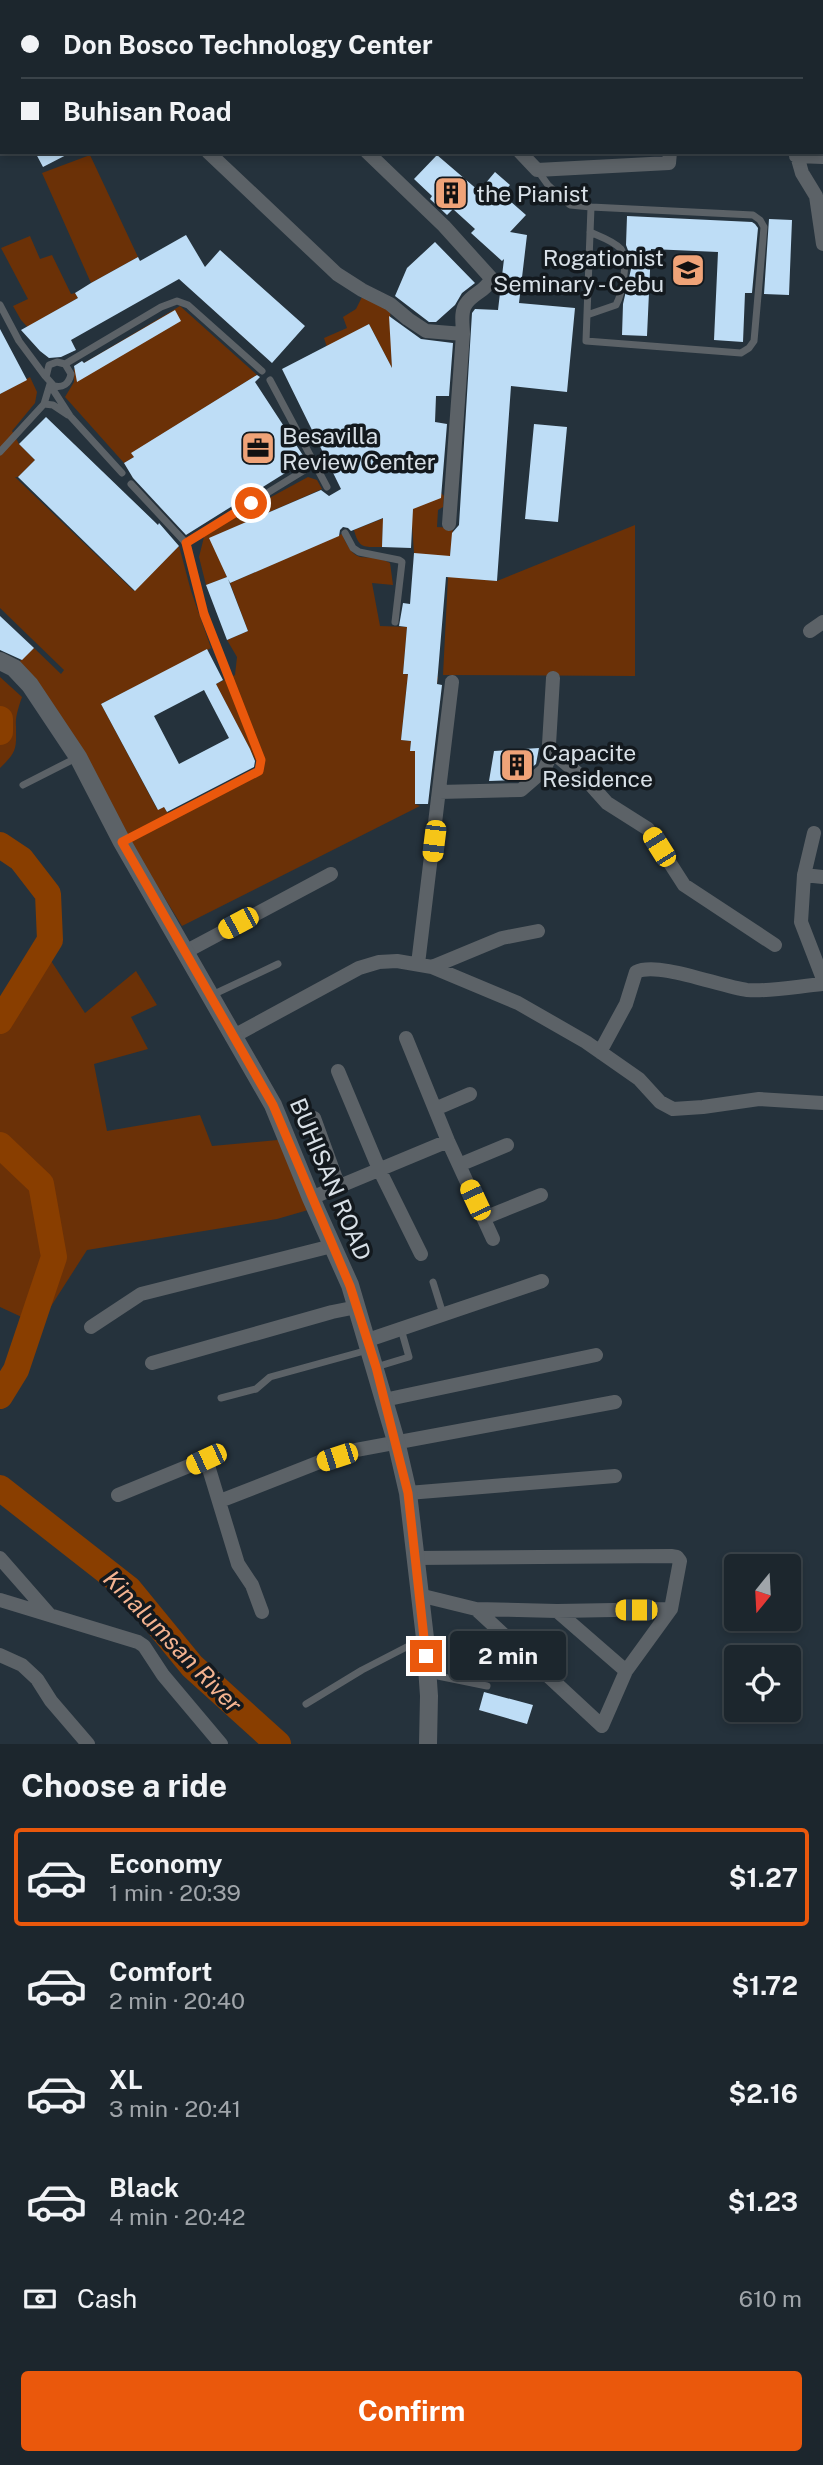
<!DOCTYPE html>
<meta charset="utf-8">
<style>
:root{--surface:#1c262d;--page:#293239;--text:#f1f3f6;--muted:#a0a5aa;--line:#3a4349;--accent:#ea580c}
body{margin:0;font-family:"Public Sans",sans-serif;background:var(--page);color:var(--text);height:100vh;display:flex;flex-direction:column;font-size:26px;white-space:nowrap}
*{box-sizing:border-box;margin:0}
p{font-size:23px;color:var(--muted)}
.icon{flex:none;width:38px;height:38px;fill:none;stroke:currentColor;stroke-width:2;stroke-linecap:round;stroke-linejoin:round}
.map{position:relative;height:1744px;overflow:hidden}
.panel{display:flex;flex-direction:column;background:var(--surface);flex:1}
.panel>*{flex:none}
.guide{position:absolute;left:0px;top:0px;width:824px;height:154px;box-shadow:0 4px 10px #0003,0 0 0 2px var(--line);display:grid;align-content:center;height:154px;padding:0 21px;background:var(--surface)}
.needle{width:46px;rotate:198deg}
.buttons{position:absolute;left:724px;top:1554px;display:grid;gap:14px}
.buttons a{display:grid;place-items:center;width:77px;height:77px;border-radius:7px;background:var(--surface);box-shadow:0 4px 10px #0003,0 0 0 2px var(--line);font-size:35px}
.end{position:absolute;width:32px;height:32px;margin:-16px;border:9px solid #ea580c;background:#fff;box-shadow:0 0 0 4px #fff}
.from{border-radius:50%}
.bubble{position:absolute;height:49px;border-radius:7px;background:var(--surface);box-shadow:0 4px 10px #0003,0 0 0 2px var(--line);font-size:23px;font-weight:700;line-height:49px;text-align:center}
.car{position:absolute;width:21px;height:42px;margin:-21px -10px;border-radius:9px;box-shadow:0 0 5px 2px #0007;background:linear-gradient(#f5c518 24%,#345 0 40%,#f5c518 0 76%,#345 0 86%,#f5c518 0)}
.guide b{display:flex;align-items:center;gap:24px;height:66px;font-size:26px}
.guide b+b{border-top:2px solid var(--line)}
.guide i{width:18px;height:18px;background:var(--text)}
ul{padding:0;list-style:none}
li{display:flex;align-items:center;gap:21px;height:98px;margin:0 14px 10px;padding:0 7px;border:4px solid transparent;border-radius:7px}
li div{flex:1}
li b{display:block;font-size:26px}
li em{font-style:normal;font-weight:700}
li.current{border-color:var(--accent)}
li>.icon{width:63px;height:63px;stroke-width:1.5}
h2{padding:0 21px;font-size:32px;line-height:84px}
.pay{display:flex;align-items:center;gap:18px;height:77px;padding:0 21px;font-size:26px}
.pay p{margin-inline-start:auto}
.action{display:flex;gap:14px;margin-top:auto;padding:14px 21px}
.action a{flex:1;height:80px;border-radius:7px;background:var(--accent);color:#fff;font-size:28px;font-weight:700;line-height:80px;text-align:center}
.map>svg:first-child{display:block}
.green{fill:#6b3107}
.lines{fill:none;stroke-linecap:round;stroke-linejoin:round}
.river{stroke:#893e00;stroke-width:26}
.building{fill:#beddf6;fill-rule:evenodd}
.service{stroke:#5c6267;stroke-width:7}
.minor{stroke:#5c6267;stroke-width:14}
.tertiary{stroke:#5c6267;stroke-width:18}
.route{stroke:#ea580c;stroke-width:9}
.labels{text-anchor:middle;dominant-baseline:central;stroke-width:7;stroke-linejoin:round;paint-order:stroke}
.poi-label{font-size:23px;fill:#d8e0e7;stroke:#13191e;text-anchor:start}
.street-label{font-size:23px;fill:#d8e0e7;stroke:#13191e}
.water-label{font-size:24px;font-style:italic;fill:#f4b390;stroke:#13191e}
</style>
<div class="map">
<svg width="823" height="1744" viewBox="0 0 823 1744">
<rect width="100%" height="100%" fill="#25323c"/>
<path class="green" d="M90,155L138,257L91,283L42,173Z
M30,236L40,259L52,255L71,294L75,293L78,298L34,323L45,346L21,320L13,306L28,299L1,248Z
M364,293L390,306L392,368L369,324L327,347L324,338L347,328L343,317L356,309Z
M180,306L257,375L132,453L134,457L124,463L65,397L74,382V369Z
M30,377L37,392L35,403L12,431L19,444L35,460L18,477H15L134,591L179,546L191,591L211,648L101,704L157,809L164,807L168,813L259,767L216,684L235,675L237,657L227,640L248,631L230,583L342,534C358,571 363,549 390,563L393,585L372,583L380,626L407,627L403,674L438,677L437,684L407,682L401,740L411,741L410,750L415,751V804L420,806L182,926L19,662L34,648L61,674L64,670L0,608V394Z
M414,466L444,496L443,507L438,510L437,527L453,528L448,576L497,581L635,525V676L443,675L448,577L414,553L412,525H383L382,547C364,547 359,549 354,530L404,510Z
M308,477L317,480L322,489L210,538L227,577L206,585L199,557L205,533Z
M0,677L22,697C19,706 15,717 16,726C16,748 18,751 0,768Z
M44,950L85,1013L136,971L157,1005L131,1017L148,1049L94,1064L107,1131L200,1115L212,1146L288,1139L315,1208L277,1219L87,1250L39,1325L0,1307V1021Z"/>
<g class="lines">
<path class="river" d="M0,719V732
M0,845L21,859L48,894L50,940L0,1021
M0,1145L41,1184L54,1257L16,1370L0,1396
M0,1488L129,1589L192,1666L278,1744"/>
</g>
<path class="building" d="M35,152H72L43,167Z
M437,155L479,191L495,172L510,185L502,194L526,215L510,232L527,235L519,303L575,308L567,392L511,386L497,581L446,577L437,684L442,685L428,804H415V751H410L411,741L401,740L408,674H403L407,627L399,626L403,603L410,604L414,553L450,556L452,533L459,525L472,313L475,309L498,310L504,259L502,261L471,233L475,229L453,209L447,215L430,199L432,196L414,179Z
M627,216L752,222L755,224L758,228L752,293H745L743,342L714,340L718,252L651,249L647,336L622,335L623,304L631,269L629,253L626,245Z
M769,219L792,220L789,295L764,294Z
M186,235L205,267L220,250L305,326L272,363L179,279L71,340L76,350L61,357L49,358L40,351L21,330L78,298L75,293L91,283L138,257L140,261Z
M435,242L475,283L462,293L455,305L436,322H429L395,296L407,268Z
M175,310L181,321L77,382L74,366L82,361L84,363Z
M389,316L421,339L453,343L449,396H436L435,422L447,424L441,498L413,509L411,548L382,547L383,518L351,531L348,528L343,527L340,530L339,536L230,583L228,579L248,631L227,640L206,585L227,577L209,538L321,490L329,496L341,489L282,369L369,324L392,368Z
M0,329L27,380L0,394Z
M257,375L260,377L255,382L306,460L186,535L133,478L124,463L134,457L131,453Z
M46,417L158,525L159,523L179,546L135,591L18,477L35,460L19,444Z
M534,424L567,427L558,522L525,519Z
M0,616L34,648L22,660L0,650Z
M207,649L223,680L216,684L250,749L255,761L254,767L167,812L164,807L158,810L101,704ZM204,690L229,738L179,764L154,716Z
M539,748L536,764L517,780L489,781L494,751Z
M484,1692L533,1705L527,1724L479,1710Z"/>
<g class="lines">
<path class="service" d="M538,171L548,185L570,205L591,207L586,341L741,353L749,348L754,341L764,227L760,220L753,215L591,207
M0,305L19,341L45,376
M587,315L616,305C622,294 629,260 621,249C614,241 599,236 590,232
M65,364L71,374C69,384 63,388 54,386L46,377L49,365L57,362L65,364L161,307L177,301L188,305L262,371
M270,380L327,487
M50,385L70,416L122,473
M44,404L53,405L68,415
M0,452L44,404L50,384
M131,484L186,543
M345,533L353,548L359,552L399,560L402,562L395,622
M23,785L78,757
M122,842L259,771L261,760L204,614L186,543L316,463
M210,996L278,964
M433,1282L443,1314
M376,1367L409,1357L401,1329
M221,1398L256,1389L270,1377L368,1350
M428,1674L487,1686
M306,1704L362,1670L424,1638"/>
<path class="minor" d="M372,0L373,2
M285,2L288,0
M806,2L807,0
M822,19H823
M0,47L2,50
M0,123L2,122
M208,152L337,274L362,290L390,304L408,319L426,331L463,334
M367,152L444,226L491,278C487,291 473,293 466,304C460,312 463,325 463,334L449,524
M520,152L537,170L669,163L670,152
M796,152L802,173L816,196L823,244
M796,156L823,157
M810,631L823,622
M549,749L590,784L607,803L648,829L684,885L775,945
M439,792L521,790L544,770L548,761L553,678
M814,833L804,875L801,922L823,979
M804,875L823,877
M185,952L331,874
M418,964L452,682
M432,967L502,938L538,931
M232,1037L359,968L379,962L397,961L432,967L518,1003L586,1042L639,1079L660,1102L673,1109L703,1107L759,1099L823,1103
M406,1038L448,1141L493,1239
M600,1052L626,1004L636,972C658,961 721,987 747,990C771,992 799,986 823,984
M338,1071L379,1169L421,1254
M435,1109L470,1094
M314,1118L339,1187
M459,1165L507,1145
M311,1198L448,1141
M484,1218L541,1195
M91,1327L141,1294L332,1246
M368,1340L542,1281
M152,1363L332,1312L357,1307
M384,1400L596,1355
M408,1493L615,1476
M118,1495L206,1459L238,1564L252,1585L262,1612
M220,1501L317,1463L356,1450L615,1402
M0,1558L49,1614
M415,1558L671,1556L677,1557L680,1561L671,1609L626,1671L602,1726L476,1609
M419,1595L476,1609L557,1611L671,1609
M0,1600L138,1642L144,1646L163,1675L221,1744
M557,1611L626,1671
M0,1655L22,1665L37,1679L51,1701L88,1744"/>
<path class="tertiary" d="M0,661L14,668L30,685L78,757L122,842L273,1105L311,1198L350,1285L396,1441L408,1493L425,1638L429,1696L428,1744"/>
</g>
<g class="lines">
<path class="route" d="M251,503L186,543L204,614L261,760L259,771L122,842L273,1105L350,1286L376,1367L408,1493L426,1656"/>
</g>
<defs>
<g id="building-square" transform="scale(1.75)"><rect x="-9" y="-9" width="18" height="18" rx="4" fill="#efa378" stroke="#13191e"/><path d="M-4-6H4V6H1V3H-1V6H-4ZM-2.5-4.3h1.7v1.8h-1.7ZM.8-4.3h1.7v1.8H.8ZM-2.5-1h1.7V.8h-1.7ZM.8-1h1.7V.8H.8Z" fill="#111"/></g>
<g id="university-square" transform="scale(1.75)"><rect x="-9" y="-9" width="18" height="18" rx="4" fill="#efa378" stroke="#13191e"/><path d="M0-5L7-2L0 1L-7-2ZM-4 1L0 2.5L4 1V4Q0 6-4 4Z" fill="#111"/></g>
<g id="office-square" transform="scale(1.75)"><rect x="-9" y="-9" width="18" height="18" rx="4" fill="#efa378" stroke="#13191e"/><path d="M-6-3h4V-5.5h4V-3h4V5H-6ZM-1-4.5V-3h2v-1.5ZM-6 0V1H6V0Z" fill="#111"/></g>
</defs>
<g fill-rule="evenodd">
<use href="#building-square" x="451" y="193"/>
<use href="#university-square" x="688" y="270"/>
<use href="#office-square" x="258" y="448"/>
<use href="#building-square" x="517" y="765"/>
</g>
<g class="labels">
<g class="poi-label">
<text x="476" y="193">the Pianist</text>
<text x="664" y="257" text-anchor="end">Rogationist<tspan x="664" dy="26">Seminary - Cebu</tspan></text>
<text x="282" y="435">Besavilla<tspan x="282" dy="26">Review Center</tspan></text>
<text x="542" y="752">Capacite<tspan x="542" dy="26">Residence</tspan></text>
</g>
<g class="street-label">
<text transform="translate(331 1179) rotate(67)">BUHISAN ROAD</text>
</g>
<g class="water-label">
<text transform="translate(173 1641) rotate(46)">Kinalumsan River</text>
</g>
</g>
</svg>
<div class="buttons">
<a><svg class="needle" viewBox="-14 -14 28 28"><path d="M0-13l5 13h-10z" fill="#e53935"/><path d="M0 13l5-13h-10z" fill="#a0a5aa"/></svg></a>
<a><svg class="icon" aria-label="locate" viewBox="0 0 24 24"><circle cx="12" cy="12" r="6"/><path d="M12 2v4M12 18v4M2 12h4M18 12h4"/></svg></a>
</div>
<i class="end from" style="left:251px;top:503px"></i>
<i class="end" style="left:426px;top:1656px"></i>
<div class="bubble" style="left:450px;top:1631px;width:116px">2 min</div>
<i class="car" style="left:434px;top:841px;rotate:187deg"></i>
<i class="car" style="left:659px;top:847px;rotate:328deg"></i>
<i class="car" style="left:238px;top:923px;rotate:242deg"></i>
<i class="car" style="left:475px;top:1200px;rotate:335deg"></i>
<i class="car" style="left:337px;top:1457px;rotate:252deg"></i>
<i class="car" style="left:206px;top:1459px;rotate:245deg"></i>
<i class="car" style="left:636px;top:1610px;rotate:270deg"></i>
<div class="guide">
<b><i class="from"></i>Don Bosco Technology Center</b>
<b><i></i>Buhisan Road</b>
</div>
</div>
<section class="panel">
<h2>Choose a ride</h2>
<ul>
<li class="current"><svg class="icon" aria-label="car" viewBox="0 0 24 24"><path d="M5 17H2v-5l4-1 3-4h7l3 4 3 1v5h-3M9 17h6M6 11h13"/><circle cx="7" cy="17" r="2"/><circle cx="17" cy="17" r="2"/></svg><div><b>Economy</b><p>1 min · 20:39</p></div><em>$1.27</em></li>
<li><svg class="icon" aria-label="car" viewBox="0 0 24 24"><path d="M5 17H2v-5l4-1 3-4h7l3 4 3 1v5h-3M9 17h6M6 11h13"/><circle cx="7" cy="17" r="2"/><circle cx="17" cy="17" r="2"/></svg><div><b>Comfort</b><p>2 min · 20:40</p></div><em>$1.72</em></li>
<li><svg class="icon" aria-label="car" viewBox="0 0 24 24"><path d="M5 17H2v-5l4-1 3-4h7l3 4 3 1v5h-3M9 17h6M6 11h13"/><circle cx="7" cy="17" r="2"/><circle cx="17" cy="17" r="2"/></svg><div><b>XL</b><p>3 min · 20:41</p></div><em>$2.16</em></li>
<li><svg class="icon" aria-label="car" viewBox="0 0 24 24"><path d="M5 17H2v-5l4-1 3-4h7l3 4 3 1v5h-3M9 17h6M6 11h13"/><circle cx="7" cy="17" r="2"/><circle cx="17" cy="17" r="2"/></svg><div><b>Black</b><p>4 min · 20:42</p></div><em>$1.23</em></li>
</ul>
<div class="pay"><svg class="icon" aria-label="cash" viewBox="0 0 24 24"><path d="M3 7h18v10H3z"/><circle cx="12" cy="12" r="2"/></svg>Cash<p>610 m</p></div>
<div class="action"><a>Confirm</a></div>
</section>
